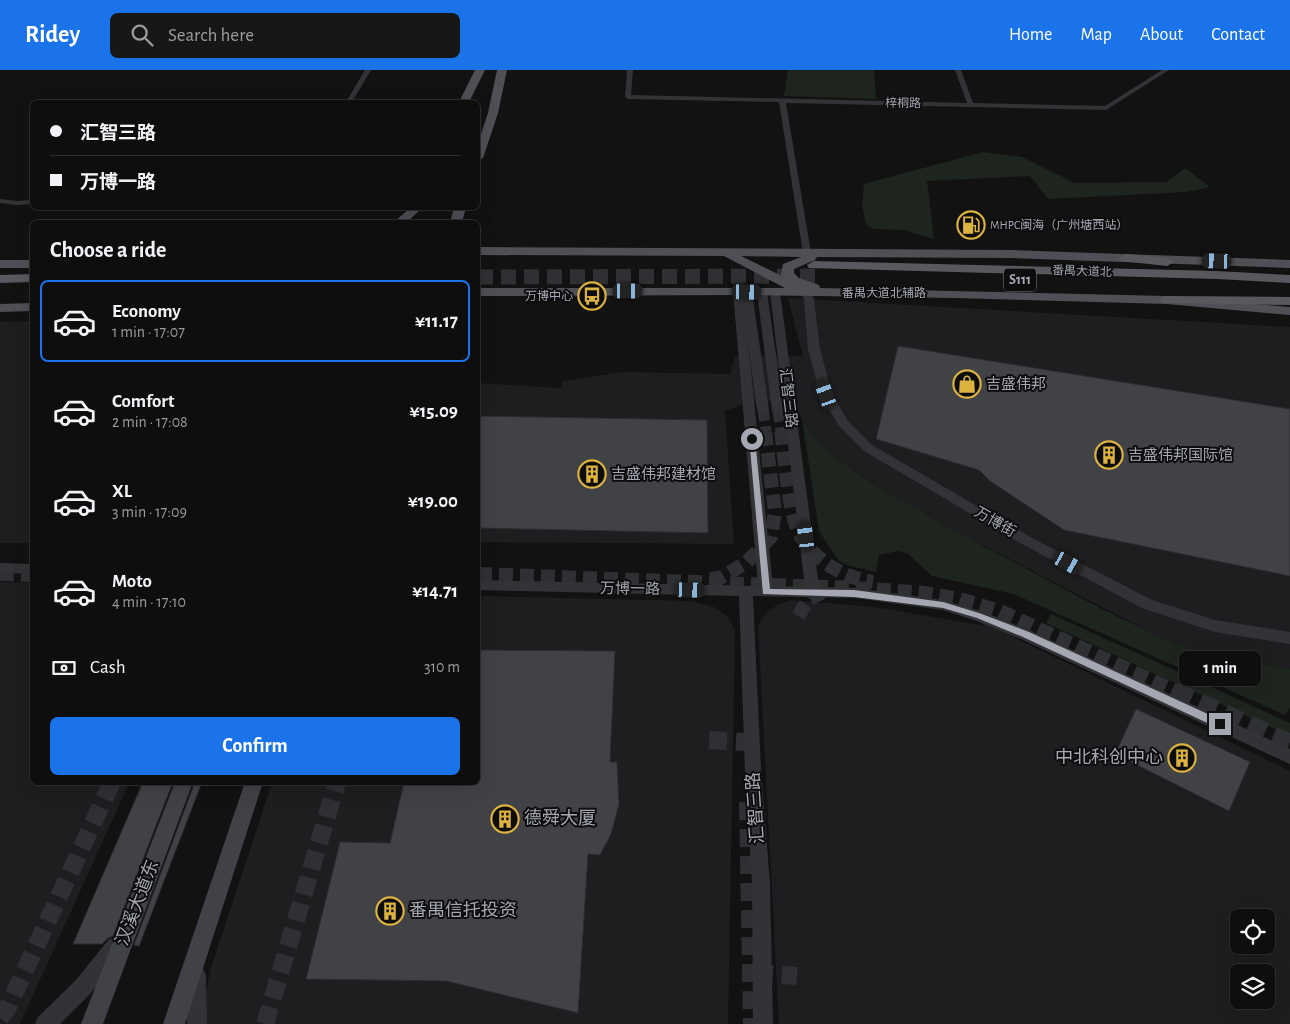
<!DOCTYPE html>
<meta charset="utf-8">
<style>
:root{--surface:#0e0e0e;--page:#171717;--text:#f1f3f6;--muted:#9b9c9e;--line:#2e2e2e;--accent:#1a73e8}
body{margin:0;font-family:"Alegreya Sans","Noto Sans SC",sans-serif;background:var(--page);color:var(--text);height:100vh;display:flex;flex-direction:column;font-size:19px;white-space:nowrap}
*{box-sizing:border-box;margin:0}
p{font-size:16px;color:var(--muted)}
.icon{flex:none;width:28px;height:28px;fill:none;stroke:currentColor;stroke-width:2;stroke-linecap:round;stroke-linejoin:round}
.map{position:relative;flex:1;overflow:hidden}
.drawer{position:absolute;left:30px;top:150px;width:450px;height:565px;display:flex;flex-direction:column;background:var(--surface);border-radius:8px;box-shadow:0 5px 20px #0002,0 0 0 1px var(--line)}
.drawer>*{flex:none}
.guide{position:absolute;left:30px;top:30px;width:450px;height:110px;border-radius:8px;box-shadow:0 5px 20px #0002,0 0 0 1px var(--line);display:grid;align-content:center;height:110px;padding:0 20px;background:var(--surface)}
.controls{position:absolute;left:1230px;top:839px;display:grid;gap:10px}
.controls a{display:grid;place-items:center;width:45px;height:45px;border-radius:8px;background:var(--surface);box-shadow:0 5px 20px #0002,0 0 0 1px var(--line);font-size:25px}
.end{position:absolute;width:22px;height:22px;margin:-11px;border:6px solid #a5a8b2;background:#111;box-shadow:0 0 0 2px #111}
.from{border-radius:50%}
.bubble{position:absolute;height:35px;border-radius:8px;background:var(--surface);box-shadow:0 5px 20px #0002,0 0 0 1px var(--line);font-size:16px;font-weight:700;line-height:35px;text-align:center}
.car{position:absolute;width:15px;height:30px;margin:-15px -8px;border-radius:6px;box-shadow:0 0 4px 1px #0007;background:linear-gradient(#222 24%,#8ab4d8 0 40%,#222 0 76%,#8ab4d8 0 86%,#222 0)}
.guide b{display:flex;align-items:center;gap:18px;height:48px;font-size:19px}
.guide b+b{border-top:1px solid var(--line)}
.guide i{width:12px;height:12px;background:var(--text)}
ul{padding:0;list-style:none}
li{display:flex;align-items:center;gap:15px;height:82px;margin:0 10px 8px;padding:0 10px;border:2px solid transparent;border-radius:8px}
li div{flex:1}
li b{display:block;font-size:19px}
li em{font-style:normal;font-weight:700}
li.current{border-color:var(--accent)}
li>.icon{width:45px;height:45px;stroke-width:1.5}
h2{padding:0 20px;font-size:22px;line-height:60px}
.pay{display:flex;align-items:center;gap:12px;height:55px;padding:0 20px;font-size:19px}
.pay p{margin-inline-start:auto}
.button{display:flex;gap:10px;margin-top:auto;padding:10px 20px}
.button a{flex:1;height:58px;border-radius:8px;background:var(--accent);color:#fff;font-size:20px;font-weight:700;line-height:58px;text-align:center}
header{display:flex;align-items:center;gap:30px;box-sizing:border-box;height:70px;padding:0 25px;background:var(--accent);color:#fff}
header strong{font-size:24px}
nav{display:flex;gap:28px;margin-inline-start:auto;font-size:18px}
.search{width:350px;height:45px;background:var(--page);display:flex;align-items:center;gap:12px;box-sizing:border-box;padding:0 18px;border-radius:8px;color:var(--muted);font-size:19px}
.map>svg:first-child{display:block}
.built{fill:#1e1e20;fill-rule:evenodd}
.green{fill:#1e251f}
.building{fill:#414246;stroke:#2c2c2f}
.lines{fill:none;stroke-linecap:round;stroke-linejoin:round}
.tertiary-tunnel-far2{stroke:#2f3033;stroke-width:11;stroke-dasharray:11 5.5;stroke-linecap:butt}
.tertiary-tunnel-far1{stroke:#2f3033;stroke-width:14;stroke-dasharray:14 7;stroke-linecap:butt}
.tertiary-tunnel{stroke:#2f3033;stroke-width:18;stroke-dasharray:18 9;stroke-linecap:butt}
.trunk-tunnel{stroke:#2f3033;stroke-width:15;stroke-dasharray:15 8;stroke-linecap:butt}
.minor{fill:#333337;fill-rule:evenodd}
.tertiary{fill:#333337;fill-rule:evenodd}
.secondary{fill:#414247;fill-rule:evenodd}
.primary{fill:#4f5056;fill-rule:evenodd}
.trunk{fill:#58585f;fill-rule:evenodd}
.route{fill:#a5a8b2}
.labels{text-anchor:middle;dominant-baseline:central;stroke-width:4;stroke-linejoin:round;paint-order:stroke}
.far-street-label{font-size:12px;fill:#a5a8b2;stroke:#0d0d0e}
.far-poi-label{font-size:12px;fill:#a5a8b2;stroke:#0d0d0e;text-anchor:start}
.shield{fill:#0d0d0e;stroke:#777a81;stroke-width:1}
.shield-label{font-size:14px;font-weight:bold;fill:#a5a8b2}
.poi-label{font-size:15px;fill:#a5a8b2;stroke:#0d0d0e;text-anchor:start}
.street-label{font-size:15px;fill:#a5a8b2;stroke:#0d0d0e}
.near-poi-label{font-size:18px;fill:#a5a8b2;stroke:#0d0d0e;text-anchor:start}
.near-street-label{font-size:18px;fill:#a5a8b2;stroke:#0d0d0e}
</style>
<header>
<strong>Ridey</strong>
<div class="search"><svg class="icon" aria-label="search" viewBox="0 0 24 24"><circle cx="10" cy="10" r="6"/><path d="M15 15l6 6"/></svg>Search here</div>
<nav><a>Home</a><a>Map</a><a>About</a><a>Contact</a></nav>
</header>
<div class="map">
<svg width="1290" height="954" viewBox="0 0 1290 954">
<rect width="100%" height="100%" fill="#121213"/>
<path class="built" d="M788,228L1290,257V599L1198,581L1156,565L959,463L868,411L822,378L802,349L778,308L782,330L750,332L725,341L734,474L478,472V313L561,318L563,311L623,302L730,304L735,287L803,286Z
M32,251V473H0V252Z
M0,512L32,513V712L129,713L20,954H0Z
M478,526L692,531L714,537L728,547L735,560L728,954H207L205,930L210,901L272,713L478,712Z
M791,530L875,537L993,557L1290,701V954H779L758,555L765,544L777,535ZM1239,848H1266V875H1239ZM1239,902H1266V930H1239Z"/>
<path class="green" d="M788,0H874L876,29L784,26Z
M983,82L1022,87L1075,113L1167,112L1185,98L1210,117L1186,122L1048,129L1030,106L927,111L934,169L904,160L873,159L866,154L862,134L864,114Z
M802,349L822,378L868,411L959,463L1100,538L1156,565L1198,581L1290,599V638L1285,645L1014,524L932,506L907,483L898,481L879,485L876,502L847,495L839,491L819,461Z
M1051,544L1290,653V666L1046,553Z"/>
<path class="building" d="M898,276L1290,339V506L1064,460L990,411L979,400L876,369Z
M478,346L707,350L708,463L478,458Z
M478,580L615,581L610,692H617L619,734L611,764L600,785L588,784L578,943L446,911L306,909L340,772L390,773L404,712H478Z
M1136,639L1250,692L1229,741L1115,684Z
M143,712H173L113,866L108,868L102,874H73Z
M195,712H202L139,876L134,875Z"/>
<g class="lines">
<path class="tertiary-tunnel-far2" d="M763,340L766,362
M778,341L781,362"/>
<path class="tertiary-tunnel-far1" d="M781,361C785,387 788,449 803,470C819,493 845,508 873,512
M0,504L32,505
M478,504L854,518L925,523L959,529L1000,541L1178,622
M710,509L720,508L746,493L771,467L775,442L765,361
M798,546L810,528L828,520"/>
<path class="tertiary-tunnel" d="M1175,621L1290,673
M709,670L746,672
M748,732L752,954
M755,903L797,906
M0,948L7,939L112,712
M265,954L337,712"/>
<path class="trunk-tunnel" d="M478,207L817,206"/>
<path class="minor" d="M365,0H371L352,32H346Z
M627,0H633L631,25L967,33L955,0H961L973,33L1105,36L1162,0H1169L1106,40L786,33L811,183L807,185L803,183L779,32L628,29L625,27Z
M0,129L17,131L32,130V134L17,135L0,133Z"/>
<path class="tertiary" d="M738,218L743,220H751L752,222L769,340L763,344L757,340L748,272L773,516L805,517L770,222L775,219L780,222L819,517L855,518L943,530L984,542L1031,561L1290,679V694L1021,569L974,550L943,540L855,528L753,526L761,700L770,814L773,954H753L752,814L745,700L739,526L478,520V510L758,516L733,221Z
M762,219L767,222L784,341L778,345L772,341L757,222Z
M806,220L810,221L814,229L820,279L832,324L848,351L872,375L1032,468L1152,530L1215,550L1290,562V574L1215,562L1142,538L1022,474L864,381L839,356L820,324L808,279L804,229L801,223Z
M0,493L32,494V504L0,503Z
M116,867L123,869L126,876L123,883L90,924L60,954H35L38,947L76,910L109,869Z
M196,895L203,898L206,905L207,954H187L186,905L189,898Z"/>
<path class="secondary" d="M175,712H193L103,954H81Z
M245,712H263L185,954H163Z"/>
<path class="primary" d="M475,0H485L469,32H459Z
M497,0H507L498,43L483,88L478,91V73L488,43Z
M410,138H418L420,140L407,152H394Z
M454,138H466L462,152H450Z
M478,177L1012,180L1290,190V198L1012,188L817,187L815,190L794,199V203L799,208L819,215L820,218L1167,226L1290,237V245L1167,234L955,228L738,225L478,226V218H785L724,186L478,185ZM741,186L801,187L783,194L781,204L782,206Z
M0,190H32V198H0Z
M32,233V241L0,242V234Z"/>
<path class="trunk" d="M1126,184L1167,188L1174,192L1167,196L1121,191L1119,188Z
M814,191L1217,201L1290,205V213L1217,209L809,198L807,195Z
M32,204V212L0,213V205Z
M1167,226L1290,227V235L1162,233L1160,230L1162,227Z"/>
</g>
<path class="route" d="M749,367L755,369L770,519L854,520L943,532L979,543L1029,562L1223,651V657H1216L1023,567L977,548L943,538L854,527L763,524Z"/>
<defs>
<g id="fuel-ring" transform="scale(1.4375)"><circle r="9.5" fill="#0d0d0e" stroke="#ddb340" stroke-width="1.5"/><path d="M-5.5-6h7V0h2V4h1.3V-2.5L3-4.5l.8-.8L6-3V5H2.5V1h-1V6h-7ZM-4.2-4.7v3.2H.2V-4.7Z" fill="#ddb340"/></g>
<g id="bus-ring" transform="scale(1.4375)"><circle r="9.5" fill="#0d0d0e" stroke="#ddb340" stroke-width="1.5"/><path d="M-5-6H5V4H4V6H2V4H-2V6H-4V4H-5ZM-3.5-4V0h7V-4ZM-3.5 1.2v1.5H-2V1.2ZM2 1.2v1.5H3.5V1.2Z" fill="#ddb340"/></g>
<g id="shop-ring" transform="scale(1.4375)"><circle r="9.5" fill="#0d0d0e" stroke="#ddb340" stroke-width="1.5"/><path d="M-5-2.5h2.3a2.7 3.5 0 0 1 5.4 0H5L5.5 6h-11ZM-1.5-2.5h3a1.5 2.3 0 0 0-3 0Z" fill="#ddb340"/></g>
<g id="building-ring" transform="scale(1.4375)"><circle r="9.5" fill="#0d0d0e" stroke="#ddb340" stroke-width="1.5"/><path d="M-4-6H4V6H1V3H-1V6H-4ZM-2.5-4.3h1.7v1.8h-1.7ZM.8-4.3h1.7v1.8H.8ZM-2.5-1h1.7V.8h-1.7ZM.8-1h1.7V.8H.8Z" fill="#ddb340"/></g>
</defs>
<g fill-rule="evenodd">
<use href="#fuel-ring" x="971" y="155"/>
<use href="#bus-ring" x="592" y="226"/>
<use href="#shop-ring" x="967" y="314"/>
<use href="#building-ring" x="1109" y="385"/>
<use href="#building-ring" x="592" y="404"/>
<use href="#building-ring" x="1182" y="688"/>
<use href="#building-ring" x="505" y="749"/>
<use href="#building-ring" x="390" y="841"/>
</g>
<g class="labels">
<g class="far-street-label">
<text transform="translate(903 33) rotate(1)">梓桐路</text>
<text transform="translate(1082 201) rotate(2)">番禺大道北</text>
<text x="884" y="223">番禺大道北辅路</text>
</g>
<g class="far-poi-label">
<text x="990" y="155">MHPC闽海（广州塘西站）</text>
<text x="573" y="226" text-anchor="end">万博中心</text>
</g>
<rect class="shield" x="1004" y="198.5" width="32" height="23" rx="4"/>
<g class="shield-label">
<text x="1020" y="210">S111</text>
</g>
<g class="poi-label">
<text x="986" y="314">吉盛伟邦</text>
<text x="1128" y="385">吉盛伟邦国际馆</text>
<text x="611" y="404">吉盛伟邦建材馆</text>
</g>
<g class="street-label">
<text transform="translate(788 328) rotate(83)">汇智三路</text>
<text transform="translate(995 452) rotate(30)">万博街</text>
<text transform="translate(630 519) rotate(1)">万博一路</text>
</g>
<g class="near-poi-label">
<text x="1163" y="688" text-anchor="end">中北科创中心</text>
<text x="524" y="749">德舜大厦</text>
<text x="409" y="841">番禺信托投资</text>
</g>
<g class="near-street-label">
<text transform="translate(756 738) rotate(-94)">汇智三路</text>
<text transform="translate(138 833) rotate(-69)">汉溪大道东</text>
</g>
</g>
</svg>
<div class="controls">
<a><svg class="icon" aria-label="locate" viewBox="0 0 24 24"><circle cx="12" cy="12" r="6"/><path d="M12 2v4M12 18v4M2 12h4M18 12h4"/></svg></a>
<a><svg class="icon" aria-label="layers" viewBox="0 0 24 24"><path d="M12 4l9 5-9 5-9-5zM3 14l9 5 9-5"/></svg></a>
</div>
<i class="end from" style="left:752px;top:369px"></i>
<i class="end" style="left:1220px;top:654px"></i>
<div class="bubble" style="left:1179px;top:581px;width:82px">1 min</div>
<i class="car" style="left:1217px;top:191px;rotate:272deg"></i>
<i class="car" style="left:628px;top:221px;rotate:90deg"></i>
<i class="car" style="left:747px;top:222px;rotate:91deg"></i>
<i class="car" style="left:826px;top:324px;rotate:340deg"></i>
<i class="car" style="left:806px;top:466px;rotate:353deg"></i>
<i class="car" style="left:1068px;top:493px;rotate:119deg"></i>
<i class="car" style="left:690px;top:520px;rotate:92deg"></i>
<div class="guide">
<b><i class="from"></i>汇智三路</b>
<b><i></i>万博一路</b>
</div>
<section class="drawer">
<h2>Choose a ride</h2>
<ul>
<li class="current"><svg class="icon" aria-label="car" viewBox="0 0 24 24"><path d="M5 17H2v-5l4-1 3-4h7l3 4 3 1v5h-3M9 17h6M6 11h13"/><circle cx="7" cy="17" r="2"/><circle cx="17" cy="17" r="2"/></svg><div><b>Economy</b><p>1 min · 17:07</p></div><em>¥11.17</em></li>
<li><svg class="icon" aria-label="car" viewBox="0 0 24 24"><path d="M5 17H2v-5l4-1 3-4h7l3 4 3 1v5h-3M9 17h6M6 11h13"/><circle cx="7" cy="17" r="2"/><circle cx="17" cy="17" r="2"/></svg><div><b>Comfort</b><p>2 min · 17:08</p></div><em>¥15.09</em></li>
<li><svg class="icon" aria-label="car" viewBox="0 0 24 24"><path d="M5 17H2v-5l4-1 3-4h7l3 4 3 1v5h-3M9 17h6M6 11h13"/><circle cx="7" cy="17" r="2"/><circle cx="17" cy="17" r="2"/></svg><div><b>XL</b><p>3 min · 17:09</p></div><em>¥19.00</em></li>
<li><svg class="icon" aria-label="car" viewBox="0 0 24 24"><path d="M5 17H2v-5l4-1 3-4h7l3 4 3 1v5h-3M9 17h6M6 11h13"/><circle cx="7" cy="17" r="2"/><circle cx="17" cy="17" r="2"/></svg><div><b>Moto</b><p>4 min · 17:10</p></div><em>¥14.71</em></li>
</ul>
<div class="pay"><svg class="icon" aria-label="cash" viewBox="0 0 24 24"><path d="M3 7h18v10H3z"/><circle cx="12" cy="12" r="2"/></svg>Cash<p>310 m</p></div>
<div class="button"><a>Confirm</a></div>
</section>
</div>
